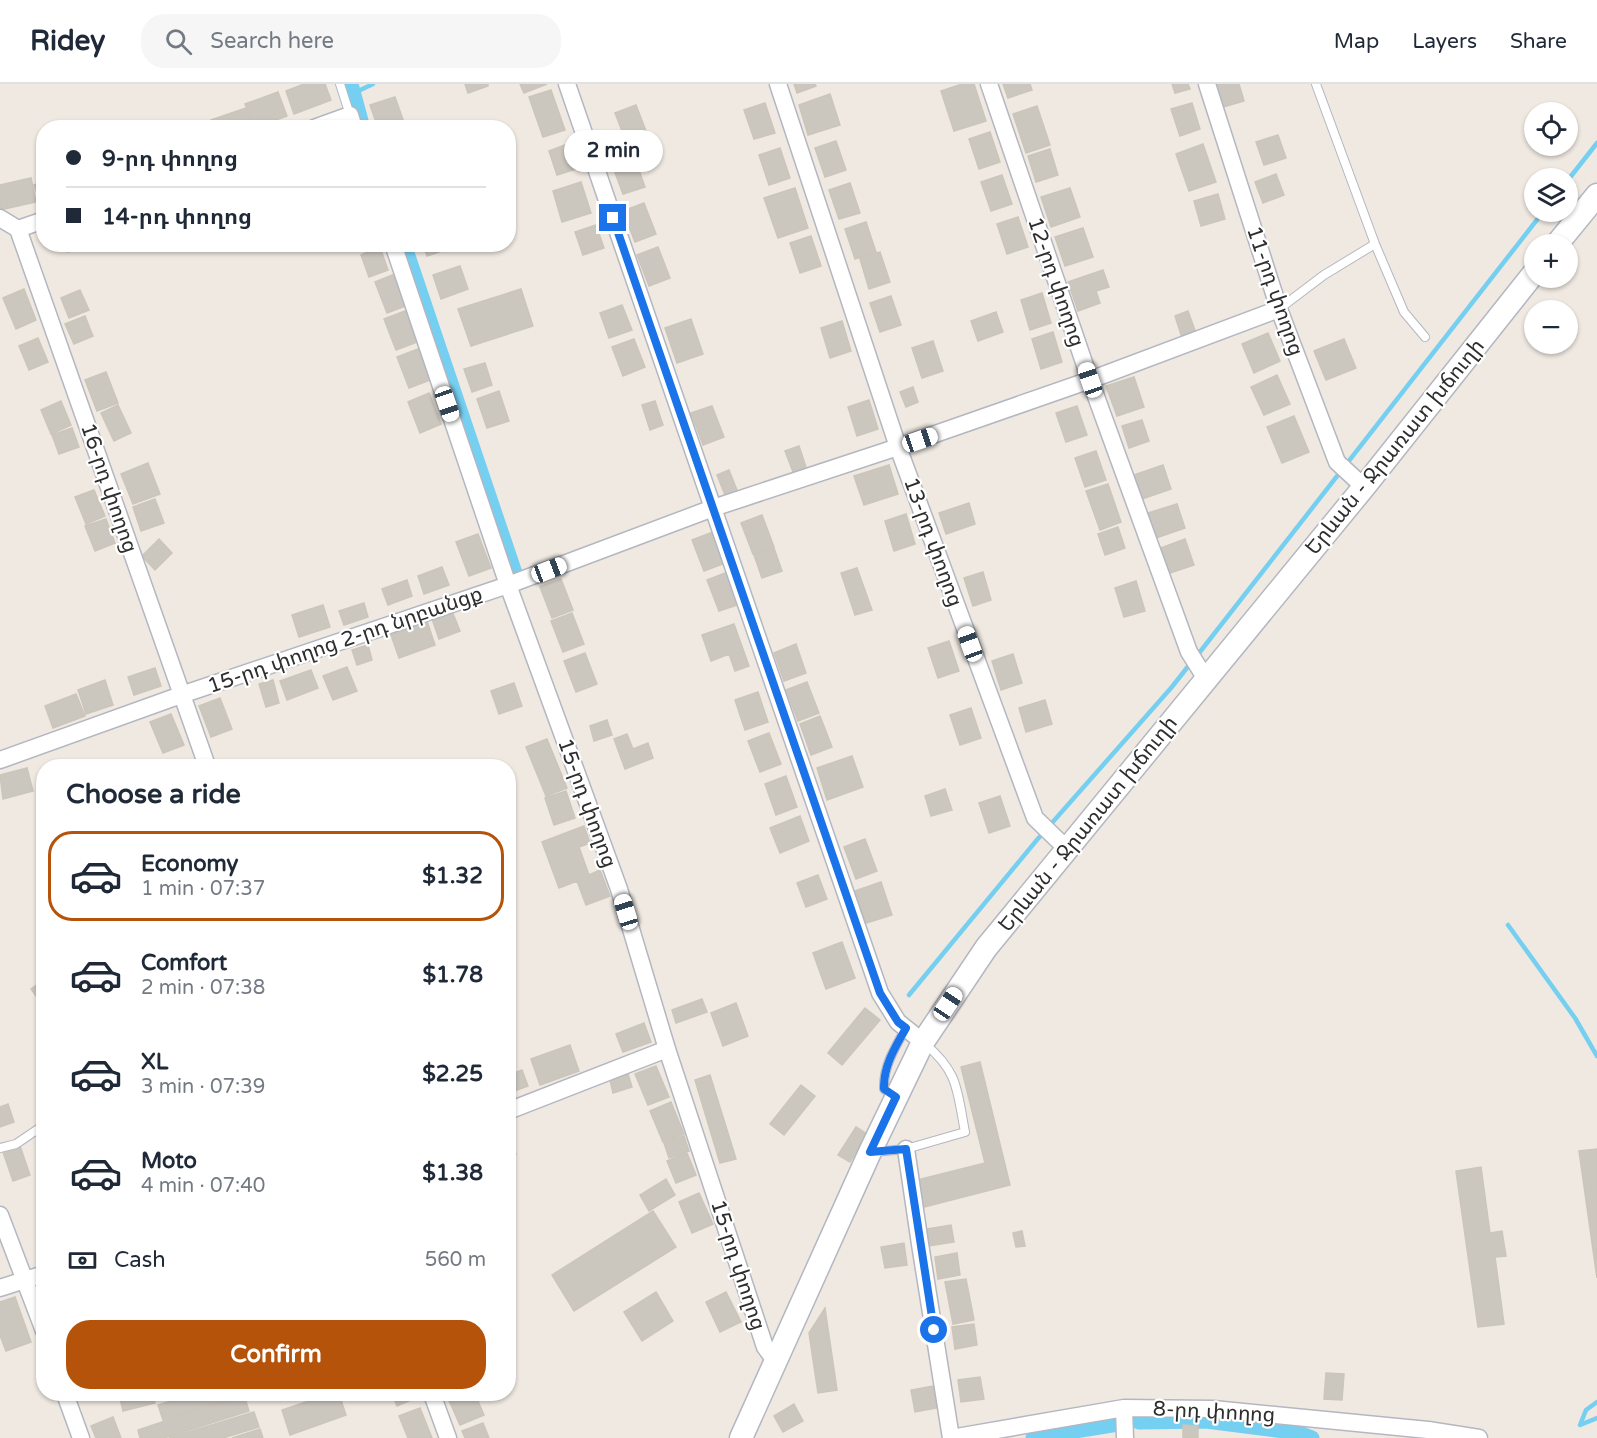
<!DOCTYPE html>
<meta charset="utf-8">
<style>
:root{--surface:#fff;--page:#f6f6f7;--text:#1f2937;--muted:#747a83;--line:#e0e1e3;--accent:#b45309}
body{margin:0;font-family:"Varela Round","Noto Sans Armenian",sans-serif;background:var(--page);color:var(--text);height:100vh;display:flex;flex-direction:column;font-size:22px;white-space:nowrap}
*{box-sizing:border-box;margin:0}
p{font-size:20px;color:var(--muted)}
.icon{flex:none;width:33px;height:33px;fill:none;stroke:currentColor;stroke-width:2;stroke-linecap:round;stroke-linejoin:round}
.map{position:relative;flex:1;overflow:hidden}
.side{position:absolute;left:36px;top:675px;width:480px;height:642px;display:flex;flex-direction:column;background:var(--surface);border-radius:24px;box-shadow:0 2px 4px #0004}
.side>*{flex:none}
.hud{position:absolute;left:36px;top:36px;width:480px;height:132px;border-radius:24px;box-shadow:0 2px 4px #0004;display:grid;align-content:center;height:132px;padding:0 30px;background:var(--surface)}
.tools{position:absolute;left:1524px;top:18px;display:grid;gap:12px}
.tools a{display:grid;place-items:center;width:54px;height:54px;border-radius:50%;background:var(--surface);box-shadow:0 2px 4px #0004;font-size:30px}
.end{position:absolute;width:27px;height:27px;margin:-14px;border:8px solid #1a73e8;background:#fff;box-shadow:0 0 0 3px #fff}
.from{border-radius:50%}
.bubble{position:absolute;height:42px;border-radius:21px;background:var(--surface);box-shadow:0 2px 4px #0004;font-size:20px;font-weight:700;line-height:42px;text-align:center}
.car{position:absolute;width:18px;height:36px;margin:-18px -9px;border-radius:8px;box-shadow:0 0 4px 2px #0007;background:linear-gradient(#fff 24%,#345 0 40%,#fff 0 76%,#345 0 86%,#fff 0)}
.hud b{display:flex;align-items:center;gap:21px;height:57px;font-size:22px}
.hud b+b{border-top:2px solid var(--line)}
.hud i{width:15px;height:15px;background:var(--text)}
ul{padding:0;list-style:none}
li{display:flex;align-items:center;gap:18px;height:90px;margin:0 12px 9px;padding:0 18px;border:3px solid transparent;border-radius:24px}
li div{flex:1}
li b{display:block;font-size:22px}
li em{font-style:normal;font-weight:700}
li.active{border-color:var(--accent)}
li>.icon{width:54px;height:54px;stroke-width:1.5}
h2{padding:0 30px;font-size:27px;line-height:72px}
.pay{display:flex;align-items:center;gap:15px;height:66px;padding:0 30px;font-size:22px}
.pay p{margin-inline-start:auto}
.button{display:flex;gap:12px;margin-top:auto;padding:12px 30px}
.button a{flex:1;height:69px;border-radius:24px;background:var(--accent);color:#fff;font-size:24px;font-weight:700;line-height:69px;text-align:center}
header{display:flex;align-items:center;gap:36px;box-sizing:border-box;height:84px;padding:0 30px;background:var(--surface);border-bottom:2px solid var(--line)}
header strong{font-size:28px}
nav{display:flex;gap:33px;margin-inline-start:auto;font-size:21px}
.search{width:420px;height:54px;background:var(--page);display:flex;align-items:center;gap:15px;box-sizing:border-box;padding:0 21px;border-radius:24px;color:var(--muted);font-size:22px}
.map>svg:first-child{display:block}
.lines{fill:none;stroke-linecap:round;stroke-linejoin:round}
.stream{stroke:#75cff0;stroke-width:4.5}
.canal{stroke:#75cff0;stroke-width:15}
.building{fill:#cbc7bf;stroke:#cbc5ba;stroke-width:1.5}
.service-casing{stroke:#b4b7c1;stroke-width:10}
.minor-casing{stroke:#b4b7c1;stroke-width:19}
.secondary-casing{stroke:#b4b7c1;stroke-width:25}
.service{stroke:#fff;stroke-width:8}
.minor{stroke:#fff;stroke-width:16}
.secondary{stroke:#fff;stroke-width:22}
.route{stroke:#1a73e8;stroke-width:8}
.labels{text-anchor:middle;dominant-baseline:central;stroke-width:4.5;stroke-linejoin:round;paint-order:stroke}
.street-label{font-size:21px;fill:#2e2e2e;stroke:#fff}
</style>
<header>
<strong>Ridey</strong>
<div class="search"><svg class="icon" aria-label="search" viewBox="0 0 24 24"><circle cx="10" cy="10" r="6"/><path d="M15 15l6 6"/></svg>Search here</div>
<nav><a>Map</a><a>Layers</a><a>Share</a></nav>
</header>
<div class="map">
<svg width="1597" height="1354" viewBox="0 0 1597 1354">
<rect width="100%" height="100%" fill="#efe9e1"/>
<g class="lines">
<path class="stream" d="M354,9L373,0
M1568,96L1597,59
M1196,573L1543,128
M1508,841L1575,934L1597,972
M909,911L1036,757L1171,604L1190,580
M1580,1341L1586,1326L1597,1318
M1580,1341L1597,1334"/>
<path class="canal" d="M351,0L363,44
M404,160L515,489
M1139,1338L1206,1337L1299,1349L1312,1354
M1033,1354L1118,1340"/>
</g>
<path class="building" d="M304,0H325L331,16L294,30L286,7Z
M465,0H488V2L468,9Z
M520,0H547L524,9Z
M794,0H815L816,2L797,9Z
M962,0H974L986,37L954,47L941,7Z
M1003,0H1030L1032,6L1008,14Z
M1172,0H1188L1190,5L1175,9Z
M1215,0H1239L1244,17L1223,23Z
M551,6L565,46L543,53L529,13Z
M278,8L287,32L254,44L245,20Z
M830,10L840,41L808,51L799,21Z
M395,13L406,44H378L370,21Z
M765,19L775,49L754,55L744,26Z
M1192,19L1200,45L1180,52L1171,25Z
M636,21L648,52L627,60L615,29Z
M1037,22L1050,61L1026,69L1013,30Z
M246,24L253,44H214L211,36Z
M210,37L212,44H192Z
M990,48L1000,78L979,85L969,55Z
M1278,51L1286,74L1264,81L1256,58Z
M836,57L846,86L825,93L815,64Z
M570,59L579,84L557,91L549,67Z
M1203,60L1216,98L1189,107L1176,70Z
M780,64L790,94L769,101L759,71Z
M1050,65L1058,91L1036,98L1028,72Z
M636,78L645,103L623,110L614,86Z
M1276,90L1284,111L1263,119L1255,98Z
M1002,91L1012,120L991,127L981,98Z
M31,94L36,118L0,126V101Z
M44,97V123L42,124L34,101Z
M581,98L591,129L562,138L553,107Z
M850,99L860,129L839,135L829,106Z
M795,104L808,144L778,154L764,114Z
M1070,104L1080,133L1051,143L1041,113Z
M1218,110L1225,135L1201,142L1194,117Z
M644,119L656,150L635,158L623,127Z
M1018,133L1028,163L1007,170L997,140Z
M866,138L876,168L855,175L845,145Z
M596,141L604,164L583,171L575,148Z
M1083,144L1093,173L1065,182L1055,153Z
M811,152L821,182L800,189L790,159Z
M65,160H90L68,168Z
M423,160H457V162L427,172Z
M380,163L388,186L369,193L361,171Z
M658,163L670,194L649,202L637,171Z
M880,168L890,198L869,205L860,175Z
M460,182L468,205L441,215L433,191Z
M1103,186L1109,203L1096,207L1100,219L1078,227L1068,198Z
M395,190L408,221L387,229L375,198Z
M24,205L36,236L16,245L3,214Z
M521,205L533,242L471,262L458,225Z
M80,206L89,226L69,234L61,214Z
M1042,209L1051,239L1030,246L1021,216Z
M891,212L901,241L880,248L870,219Z
M622,221L632,246L609,254L600,229Z
M405,227L417,258L396,266L384,235Z
M1188,227L1197,252L1183,257L1175,232Z
M996,228L1003,248L978,257L971,237Z
M85,232L93,252L74,260L65,240Z
M691,235L703,270L677,279L665,244Z
M842,237L851,267L830,274L821,244Z
M1053,248L1062,278L1041,285L1032,255Z
M1268,249L1280,277L1254,289L1242,260Z
M38,254L48,278L29,286L19,262Z
M634,255L645,283L623,292L612,263Z
M1344,255L1356,284L1326,296L1314,267Z
M933,257L943,287L922,294L912,264Z
M418,265L430,296L409,304L397,273Z
M485,279L492,301L472,308L464,285Z
M106,288L118,319L97,327L85,296Z
M1277,291L1290,320L1264,331L1251,303Z
M1134,293L1144,323L1117,332L1106,302Z
M913,303L918,318L906,323L900,308Z
M499,307L509,337L487,344L477,315Z
M429,309L441,340L420,349L408,318Z
M869,316L878,345L857,352L848,323Z
M61,317L71,341L51,350L41,326Z
M655,317L663,341L650,346L642,321Z
M118,321L131,349L114,357L101,329Z
M712,322L724,353L703,361L691,329Z
M1077,322L1087,351L1066,358L1056,329Z
M1294,332L1309,368L1282,379L1267,343Z
M1142,336L1149,357L1129,364L1122,342Z
M72,344L79,363L59,370L52,351Z
M799,362L806,383L793,388L785,367Z
M1096,367L1106,396L1085,403L1075,374Z
M148,379L160,410L133,420L121,390Z
M889,381L898,410L864,421L854,392Z
M1163,381L1171,405L1142,415L1134,391Z
M729,386L737,406L725,411L717,391Z
M1108,400L1121,438L1100,446L1086,407Z
M94,406L105,432L86,440L75,413Z
M155,415L164,439L141,447L133,423Z
M969,419L975,440L946,450L939,429Z
M1177,420L1185,444L1156,454L1148,429Z
M906,430L915,460L894,467L885,437Z
M762,431L774,463L753,470L741,439Z
M106,435L115,459L95,467L85,442Z
M1118,443L1125,464L1105,471L1098,450Z
M713,448L725,479L704,487L692,456Z
M478,450L491,484L469,492L456,458Z
M159,455L172,469L155,486L142,472Z
M1185,455L1194,481L1170,489L1161,464Z
M774,464L782,487L762,494L754,471Z
M442,483L449,501L424,510L418,492Z
M857,484L872,526L855,531L841,489Z
M728,488L740,520L719,527L707,496Z
M983,488L991,516L973,522L964,494Z
M561,495L573,526L552,534L540,503Z
M407,496L412,512L388,521L382,505Z
M1136,497L1145,527L1124,533L1115,504Z
M364,519L368,533L344,541L339,527Z
M323,521L330,543L299,553L292,531Z
M452,527L460,547L439,555L432,535Z
M572,529L584,560L563,568L551,537Z
M427,537L435,561L399,574L391,551Z
M734,540L749,582L735,587L729,570L711,577L702,551Z
M949,557L959,587L938,594L928,564Z
M796,560L806,589L784,597L774,569Z
M368,561L372,576L357,581L352,566Z
M585,569L597,600L576,608L564,577Z
M1013,570L1022,599L1001,606L992,577Z
M347,583L357,607L333,616L323,592Z
M155,584L161,602L134,611L128,593Z
M311,586L318,604L287,616L280,597Z
M105,596L113,621L86,630L78,606Z
M273,596L279,619L266,623L259,600Z
M807,598L819,629L798,637L786,606Z
M514,599L522,622L499,630L491,607Z
M758,608L768,638L745,646L735,616Z
M76,610L85,632L53,644L45,622Z
M220,614L232,645L211,653L199,622Z
M1045,616L1052,640L1026,648L1019,624Z
M971,624L981,654L960,661L950,631Z
M171,630L184,661L163,669L150,638Z
M820,632L832,663L811,671L800,640Z
M607,636L612,651L594,657L590,642Z
M769,649L781,680L760,688L748,657Z
M627,650L633,665L648,659L653,674L625,685L614,655Z
M547,655L567,704L546,712L526,663Z
M852,672L863,703L827,716L817,684Z
M27,684L33,707L3,715L0,691Z
M786,692L797,723L776,731L765,700Z
M945,705L952,726L931,732L925,712Z
M566,707L575,734L554,741L545,714Z
M1000,712L1010,742L989,749L979,719Z
M800,732L809,757L780,769L770,744Z
M584,742L590,759L579,763L589,791L600,786L610,812L586,821L577,797L559,804L542,758Z
M865,755L877,787L856,795L844,763Z
M818,791L827,815L806,823L797,799Z
M881,798L892,831L866,839L855,807Z
M842,858L855,894L826,905L813,869Z
M44,896V923L31,905Z
M702,915L707,928L676,939L672,926Z
M736,919L748,952L723,962L711,929Z
M865,924L880,936L842,981L828,969Z
M644,939L651,958L623,968L616,950Z
M570,961L579,987L540,1001L531,975Z
M980,978L1010,1101L924,1123L917,1096L985,1079L961,983Z
M656,982L669,1013L648,1021L635,990Z
M522,986L528,1002L509,1009L508,991Z
M628,990L632,1003L613,1009L610,996Z
M710,991L736,1075L720,1079L695,996Z
M801,1001L815,1012L784,1051L770,1040Z
M671,1018L684,1050L663,1058L650,1027Z
M8,1020L14,1038L0,1043V1023Z
M856,1043L867,1050L850,1078L838,1071Z
M509,1052L516,1070L508,1073V1053Z
M684,1052L689,1067L669,1074L664,1059Z
M20,1062L30,1091L13,1097L3,1068Z
M1597,1065V1194L1579,1067Z
M687,1069L696,1091L676,1099L667,1077Z
M1481,1083L1490,1149L1502,1147L1506,1172L1495,1173L1504,1240L1478,1243L1456,1087Z
M666,1095L675,1111L649,1127L640,1111Z
M699,1109L713,1140L692,1149L679,1118Z
M653,1127L676,1163L574,1227L552,1191Z
M951,1141L954,1158L929,1162L926,1145Z
M1022,1147L1025,1162L1016,1163L1013,1149Z
M904,1159L907,1181L885,1184L881,1163Z
M957,1169L960,1191L938,1195L935,1173Z
M966,1195L974,1236L953,1240L945,1198Z
M656,1208L673,1237L642,1257L624,1228Z
M726,1208L741,1238L720,1248L706,1218Z
M15,1213L31,1258L6,1267L0,1251V1218Z
M825,1224L837,1306L818,1309L809,1249Z
M974,1240L977,1261L955,1265L952,1243Z
M1326,1289L1344,1290L1342,1316L1324,1315Z
M980,1293L984,1315L961,1318L958,1296Z
M933,1302L937,1324L915,1328L911,1306Z
M119,1310H152L155,1319L123,1327Z
M194,1310H243L163,1336L158,1321Z
M330,1310H339L346,1331L290,1351L282,1326Z
M392,1310H416L418,1313L397,1322Z
M452,1310H475L484,1331L460,1341L447,1312Z
M244,1311L249,1327L164,1354H140L138,1346Z
M794,1320L803,1337L783,1348L774,1332Z
M420,1324L432,1354H408L399,1332Z
M254,1328L259,1343L223,1354H169Z
M113,1333L121,1354H96L91,1342Z
M483,1339L489,1354H465L462,1347Z
M1183,1341L1198,1342V1354H1183Z
M260,1345L263,1354H232Z"/>
<g class="lines">
<g class="service-casing">
<path id="service" d="M340,0L350,31
M1316,0L1375,160L1404,228L1425,253
M1279,225L1324,191L1375,160
M896,1013L884,1005C883,983 895,963 906,944
M0,1064L16,1060L44,1041
M874,1068L906,1065L965,1048C957,1007 959,988 925,960"/>
</g>
<g class="minor-casing">
<path id="minor" d="M567,0L880,909L898,938L923,958
M778,0L898,363L1035,734L1067,765
M989,0L1090,296L1189,568L1206,595
M1207,0L1279,225L1337,378L1364,403
M314,44L350,31L354,44
M0,134L18,145L207,682
M18,145L44,136
M393,160L508,501L619,805L667,965L765,1263L776,1278
M0,676L181,611L508,501L713,424L898,363L1090,296L1279,225
M508,1027L667,965
M906,1065L920,1160L951,1354
M0,1131L44,1247
M0,1204L44,1190
M65,1310L81,1354
M432,1310L448,1354
M1124,1324L1125,1354
M951,1354L1124,1324L1213,1325L1428,1346L1479,1354"/>
</g>
<g class="secondary-casing">
<path id="secondary" d="M1557,160L1597,111
M741,1354L870,1068L923,958L986,864L1364,403L1534,189"/>
</g>
<use href="#service" class="service"/>
<use href="#minor" class="minor"/>
<use href="#secondary" class="secondary"/>
</g>
<g class="lines">
<path class="route" d="M613,134L880,909L898,938L906,944C895,963 883,983 884,1005L896,1013L870,1068L906,1065L934,1246"/>
</g>
<g class="labels">
<g class="street-label">
<text transform="translate(1056 198) rotate(71)">12-րդ փողոց</text>
<text transform="translate(1275 207) rotate(71)">11-րդ փողոց</text>
<text transform="translate(1395 363) rotate(-51)">Երևան - Ջրառատ խճուղի</text>
<text transform="translate(109 404) rotate(71)">16-րդ փողոց</text>
<text transform="translate(933 458) rotate(70)">13-րդ փողոց</text>
<text transform="translate(345 556) rotate(-19)">15-րդ փողոց 2-րդ նրբանցք</text>
<text transform="translate(587 719) rotate(70)">15-րդ փողոց</text>
<text transform="translate(1088 740) rotate(-51)">Երևան - Ջրառատ խճուղի</text>
<text transform="translate(738 1181) rotate(72)">15-րդ փողոց</text>
<text transform="translate(1214 1328) rotate(3)">8-րդ փողոց</text>
</g>
</g>
</svg>
<div class="tools">
<a><svg class="icon" aria-label="locate" viewBox="0 0 24 24"><circle cx="12" cy="12" r="6"/><path d="M12 2v4M12 18v4M2 12h4M18 12h4"/></svg></a>
<a><svg class="icon" aria-label="layers" viewBox="0 0 24 24"><path d="M12 4l9 5-9 5-9-5zM3 14l9 5 9-5"/></svg></a>
<a>+</a>
<a>−</a>
</div>
<i class="end from" style="left:934px;top:1246px"></i>
<i class="end" style="left:613px;top:134px"></i>
<div class="bubble" style="left:564px;top:46px;width:99px">2 min</div>
<i class="car" style="left:1090px;top:296px;rotate:341deg"></i>
<i class="car" style="left:447px;top:320px;rotate:161deg"></i>
<i class="car" style="left:920px;top:356px;rotate:71deg"></i>
<i class="car" style="left:549px;top:486px;rotate:69deg"></i>
<i class="car" style="left:970px;top:560px;rotate:340deg"></i>
<i class="car" style="left:626px;top:828px;rotate:343deg"></i>
<i class="car" style="left:948px;top:920px;rotate:34deg"></i>
<div class="hud">
<b><i class="from"></i>9-րդ փողոց</b>
<b><i></i>14-րդ փողոց</b>
</div>
<section class="side">
<h2>Choose a ride</h2>
<ul>
<li class="active"><svg class="icon" aria-label="car" viewBox="0 0 24 24"><path d="M5 17H2v-5l4-1 3-4h7l3 4 3 1v5h-3M9 17h6M6 11h13"/><circle cx="7" cy="17" r="2"/><circle cx="17" cy="17" r="2"/></svg><div><b>Economy</b><p>1 min · 07:37</p></div><em>$1.32</em></li>
<li><svg class="icon" aria-label="car" viewBox="0 0 24 24"><path d="M5 17H2v-5l4-1 3-4h7l3 4 3 1v5h-3M9 17h6M6 11h13"/><circle cx="7" cy="17" r="2"/><circle cx="17" cy="17" r="2"/></svg><div><b>Comfort</b><p>2 min · 07:38</p></div><em>$1.78</em></li>
<li><svg class="icon" aria-label="car" viewBox="0 0 24 24"><path d="M5 17H2v-5l4-1 3-4h7l3 4 3 1v5h-3M9 17h6M6 11h13"/><circle cx="7" cy="17" r="2"/><circle cx="17" cy="17" r="2"/></svg><div><b>XL</b><p>3 min · 07:39</p></div><em>$2.25</em></li>
<li><svg class="icon" aria-label="car" viewBox="0 0 24 24"><path d="M5 17H2v-5l4-1 3-4h7l3 4 3 1v5h-3M9 17h6M6 11h13"/><circle cx="7" cy="17" r="2"/><circle cx="17" cy="17" r="2"/></svg><div><b>Moto</b><p>4 min · 07:40</p></div><em>$1.38</em></li>
</ul>
<div class="pay"><svg class="icon" aria-label="cash" viewBox="0 0 24 24"><path d="M3 7h18v10H3z"/><circle cx="12" cy="12" r="2"/></svg>Cash<p>560 m</p></div>
<div class="button"><a>Confirm</a></div>
</section>
</div>
